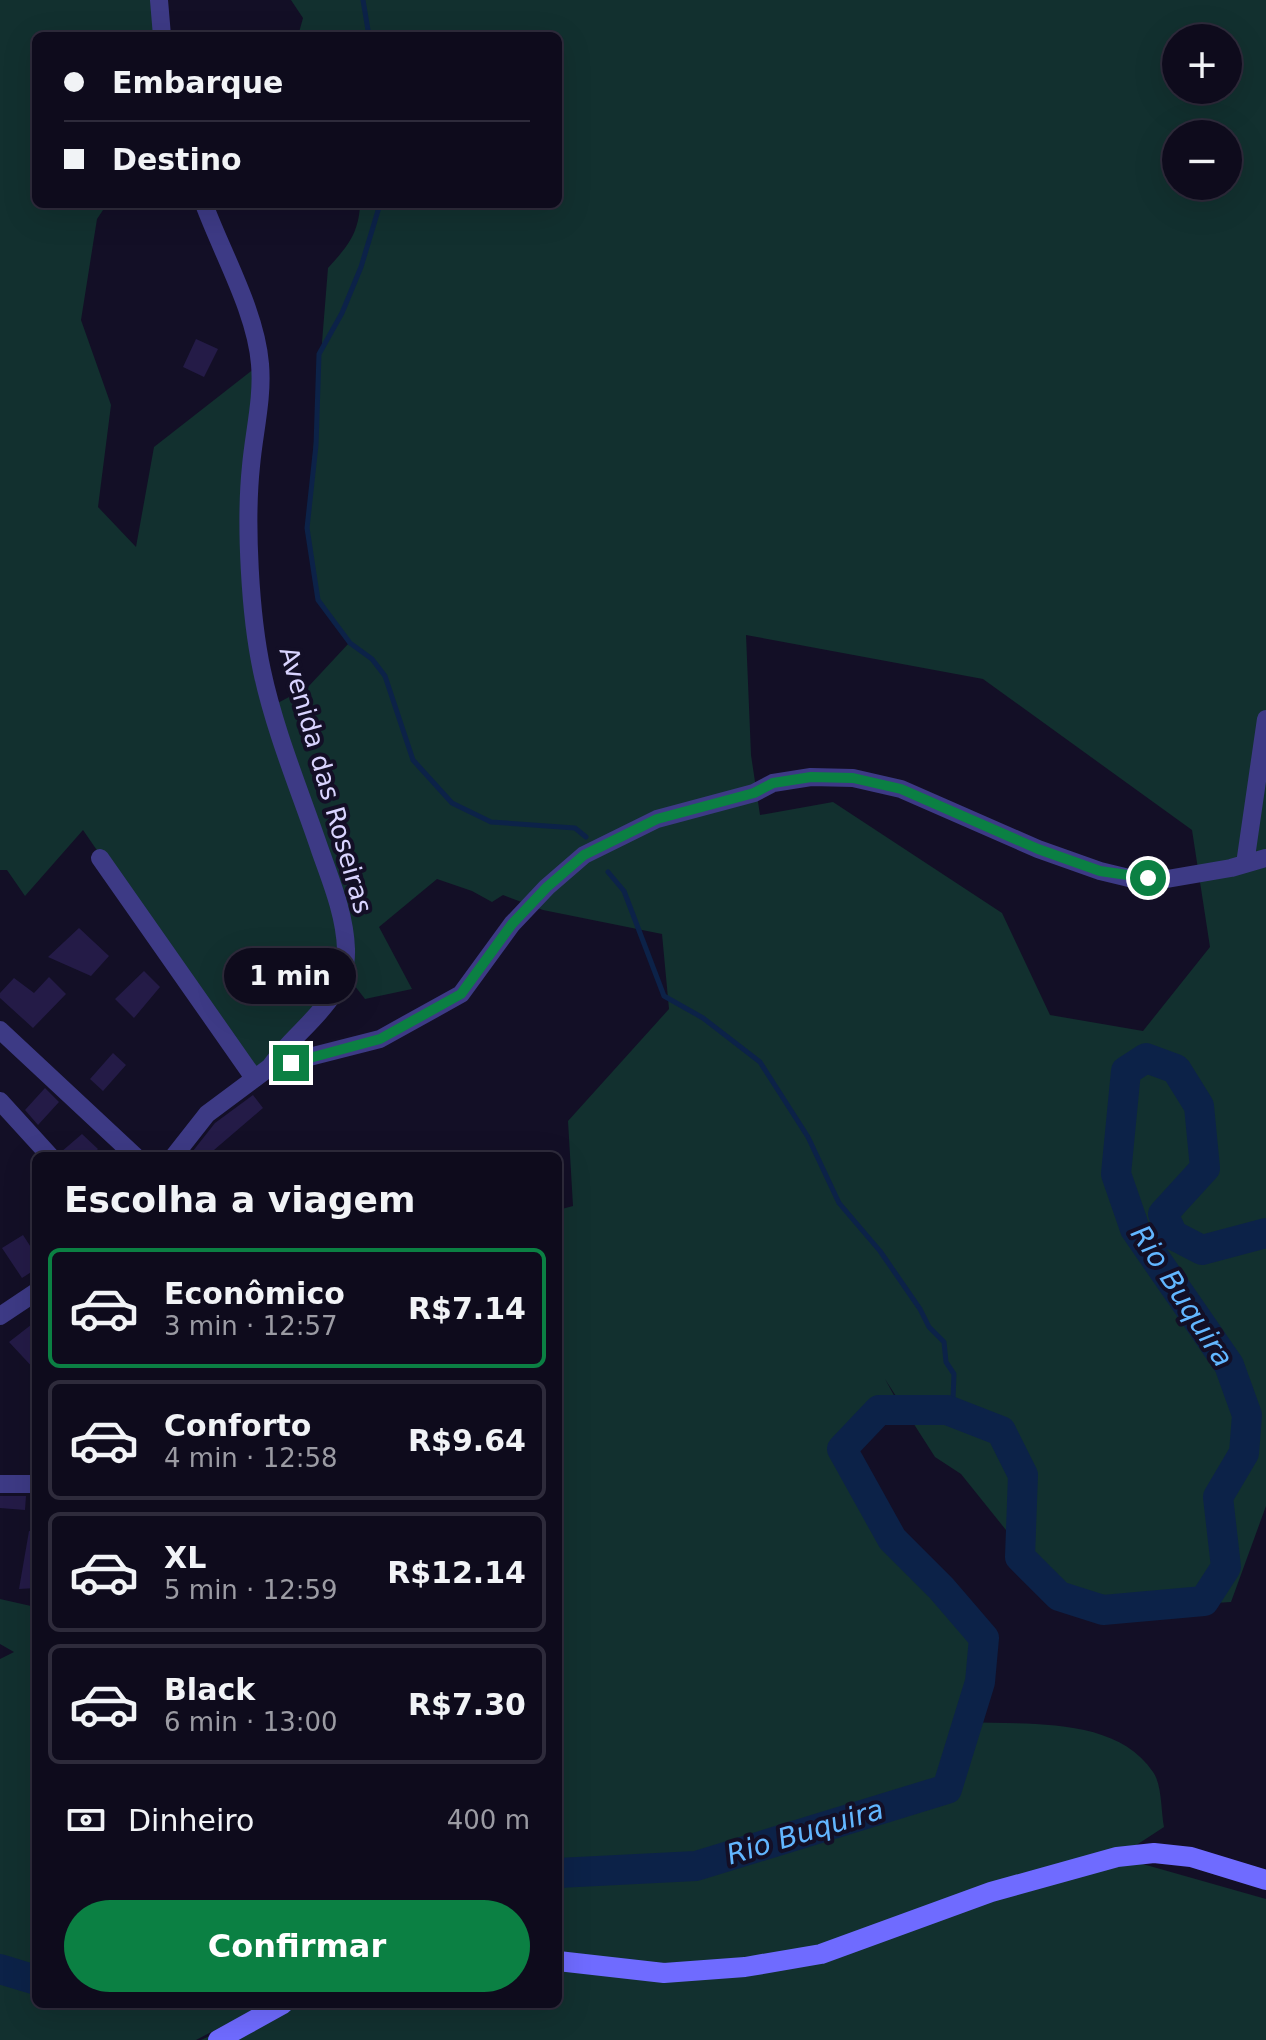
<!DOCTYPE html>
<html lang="pt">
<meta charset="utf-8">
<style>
:root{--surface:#0e0b1c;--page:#171425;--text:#f1f3f6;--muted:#9b9ba3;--line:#2e2b3b;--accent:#0b8043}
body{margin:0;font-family:"DejaVu Sans",sans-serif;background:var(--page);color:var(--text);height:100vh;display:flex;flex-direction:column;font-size:30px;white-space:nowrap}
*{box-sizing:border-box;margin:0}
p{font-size:26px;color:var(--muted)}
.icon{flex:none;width:44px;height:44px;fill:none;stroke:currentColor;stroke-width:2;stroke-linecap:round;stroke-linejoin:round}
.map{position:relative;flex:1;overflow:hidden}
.sheet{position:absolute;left:32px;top:1152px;width:530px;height:856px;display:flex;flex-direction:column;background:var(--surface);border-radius:12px;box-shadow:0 8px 32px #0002,0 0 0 2px var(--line)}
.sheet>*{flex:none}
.banner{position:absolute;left:32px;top:32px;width:530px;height:176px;border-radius:12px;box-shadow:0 8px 32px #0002,0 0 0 2px var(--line);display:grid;align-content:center;height:176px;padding:0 32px;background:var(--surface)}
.fabs{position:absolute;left:1162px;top:24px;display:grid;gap:16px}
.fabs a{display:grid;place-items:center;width:80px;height:80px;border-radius:50%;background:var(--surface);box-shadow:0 8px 32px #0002,0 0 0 2px var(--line);font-size:40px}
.end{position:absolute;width:36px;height:36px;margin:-18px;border:10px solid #0b8043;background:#fff;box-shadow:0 0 0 4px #fff}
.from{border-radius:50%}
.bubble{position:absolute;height:56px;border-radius:28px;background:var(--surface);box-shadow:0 8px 32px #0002,0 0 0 2px var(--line);font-size:26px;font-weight:800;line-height:56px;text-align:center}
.banner b{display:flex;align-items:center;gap:28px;height:76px;font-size:30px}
.banner b+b{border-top:2px solid var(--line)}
.banner i{width:20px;height:20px;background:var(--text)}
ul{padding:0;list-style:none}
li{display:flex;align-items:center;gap:24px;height:120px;margin:0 16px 12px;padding:0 16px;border:4px solid var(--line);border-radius:12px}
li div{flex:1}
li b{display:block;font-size:30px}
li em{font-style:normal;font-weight:800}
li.on{border-color:var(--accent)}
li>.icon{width:72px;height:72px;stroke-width:1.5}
h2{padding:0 32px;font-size:36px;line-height:96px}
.pay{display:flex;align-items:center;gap:20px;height:88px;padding:0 32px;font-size:30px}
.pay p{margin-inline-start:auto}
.cta{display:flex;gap:16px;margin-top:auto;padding:16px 32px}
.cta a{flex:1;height:92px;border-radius:48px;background:var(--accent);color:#fff;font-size:32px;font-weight:800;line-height:92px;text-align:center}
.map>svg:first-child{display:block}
.green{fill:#12302f;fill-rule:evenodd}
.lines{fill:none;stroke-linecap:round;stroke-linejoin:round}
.stream{stroke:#0c2248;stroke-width:5}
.river{stroke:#0c2248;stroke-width:30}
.building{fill:#241b47}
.street{stroke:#3d3a85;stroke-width:18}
.secondary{stroke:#6f6bff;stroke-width:20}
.route{stroke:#0b8043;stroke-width:10}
.labels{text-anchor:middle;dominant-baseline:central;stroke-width:8;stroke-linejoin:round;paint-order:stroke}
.street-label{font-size:26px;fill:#d9d4ff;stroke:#130f26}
.water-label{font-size:28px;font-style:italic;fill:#62b6ff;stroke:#130f26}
</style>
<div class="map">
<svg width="1266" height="2040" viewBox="0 0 1266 2040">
<rect width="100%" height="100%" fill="#130f26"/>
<path class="green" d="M0,0H159L162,36H36V204H107L97,219L81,320L111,405L98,507L136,547L154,447L260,364L251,579L272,706L308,687L349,643L318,600L307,528L328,268C347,247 358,235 360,206L351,204H558V36H298L303,18L291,0H1266V1506L1231,1602L1103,1610L1059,1596L961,1474L935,1457L885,1379L902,1410H879L849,1442L847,1458L892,1538L941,1588L984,1638L982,1666L968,1722C1027,1725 1116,1716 1153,1772C1162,1784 1161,1812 1164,1827L1118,1857L1266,1899V2040H201L279,2004H558V1210L573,1206L568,1121L669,1009L662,934L543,910L503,895L492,902L472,891L437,879L379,927L412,989L365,999L344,972L254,1078L83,830L25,896L7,870H0ZM1176,38H1228V90H1176ZM1176,134H1228V186H1176ZM746,635L983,679L1192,830L1210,947L1143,1031L1050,1015L1002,913L833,802L760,815L751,755Z
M36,1594V2004H265L196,2040H0V1659L14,1652L0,1644V1599L31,1606Z"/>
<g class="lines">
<path class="stream" d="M363,0L369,36
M380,204L361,267L342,313L319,354L316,445L307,528L318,600L350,643L372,659L385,676L413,760L452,803L491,822L575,828L586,837
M608,872L624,891L664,996L703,1018L760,1062L808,1137L839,1203L880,1251L920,1309L929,1327L944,1342L946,1362L954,1374L953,1399L947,1410"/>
<path class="river" d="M558,1873L696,1866L947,1789L980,1682L984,1638L941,1588L892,1539L842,1449L879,1410H947L1001,1431L1023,1475L1020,1557L1059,1596L1103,1610L1204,1601L1226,1567L1218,1497L1244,1453L1247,1415L1229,1365L1135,1229L1116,1174L1126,1071L1146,1058L1176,1069L1199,1106L1205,1168L1163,1214L1173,1235L1202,1250L1266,1233
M0,1969L36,1980"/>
</g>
<path class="building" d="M196,339L218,349L204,377L183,367Z
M79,928L109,956L91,976L48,957Z
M144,971L160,987L134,1018L115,999Z
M49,977L66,994L33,1028L0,998V993L14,978L34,993Z
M113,1053L126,1065L103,1091L90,1079Z
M45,1088L59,1102L38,1125L25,1110Z
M253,1095L263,1108L207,1156H189L215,1123Z
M82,1134L98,1149L91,1156H62L61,1152Z
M23,1235L36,1255V1269L22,1278L2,1248Z
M36,1321V1371L9,1342Z
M0,1496H26L25,1510L0,1508Z
M29,1531L36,1532V1588L19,1589Z"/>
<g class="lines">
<path class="street" d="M159,0L162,36
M204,204C222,253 256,312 260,364C263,398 254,432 251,466C245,523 250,615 262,671C275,732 300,791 320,850C331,881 345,915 346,949C348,1002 296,1028 270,1067
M100,858L254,1078
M1245,864L1266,719
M0,1030L135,1156
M0,1101L50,1156
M174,1156L207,1114L270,1067L380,1039L461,994L512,924L547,887L584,855L657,819L754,793L773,783L811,777L853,778L901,789L1038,849L1100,871L1129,878L1167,879L1231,868L1266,858
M0,1316L36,1292
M0,1484H36"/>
<path class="secondary" d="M558,1961L664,1973L745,1967L821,1954L991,1892L1117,1857L1154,1853L1191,1857L1266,1880
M218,2040L283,2004"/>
</g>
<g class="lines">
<path class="route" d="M291,1063L380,1039L461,994L512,924L547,887L584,855L657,819L754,793L773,783L811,777L853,778L901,789L1038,849L1100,871L1148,878"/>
</g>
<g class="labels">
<g class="street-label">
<text transform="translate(326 780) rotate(74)">Avenida das Roseiras</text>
</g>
<g class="water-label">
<text transform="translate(1182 1296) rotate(57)">Rio Buquira</text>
<text transform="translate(805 1832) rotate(-17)">Rio Buquira</text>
</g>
</g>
</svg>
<div class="fabs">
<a>+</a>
<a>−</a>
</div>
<i class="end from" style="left:1148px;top:878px"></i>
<i class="end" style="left:291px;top:1063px"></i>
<div class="bubble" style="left:224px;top:948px;width:132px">1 min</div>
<div class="banner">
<b><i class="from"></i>Embarque</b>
<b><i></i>Destino</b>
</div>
<section class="sheet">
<h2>Escolha a viagem</h2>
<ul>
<li class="on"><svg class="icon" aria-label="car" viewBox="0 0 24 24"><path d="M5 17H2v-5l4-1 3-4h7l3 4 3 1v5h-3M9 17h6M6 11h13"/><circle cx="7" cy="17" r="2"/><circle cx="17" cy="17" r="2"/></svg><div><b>Econômico</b><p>3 min · 12:57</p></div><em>R$7.14</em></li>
<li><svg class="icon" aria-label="car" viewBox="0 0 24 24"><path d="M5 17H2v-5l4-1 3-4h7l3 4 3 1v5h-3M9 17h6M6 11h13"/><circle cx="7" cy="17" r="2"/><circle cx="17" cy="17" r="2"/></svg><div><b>Conforto</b><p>4 min · 12:58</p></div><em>R$9.64</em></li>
<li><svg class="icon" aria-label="car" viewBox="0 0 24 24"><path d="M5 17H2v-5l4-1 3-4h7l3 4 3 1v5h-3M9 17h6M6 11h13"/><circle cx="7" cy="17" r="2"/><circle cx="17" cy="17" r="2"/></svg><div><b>XL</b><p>5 min · 12:59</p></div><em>R$12.14</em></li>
<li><svg class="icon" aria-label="car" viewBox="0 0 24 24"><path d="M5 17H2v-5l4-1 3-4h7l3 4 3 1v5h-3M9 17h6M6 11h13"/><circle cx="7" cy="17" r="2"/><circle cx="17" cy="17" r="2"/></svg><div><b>Black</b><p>6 min · 13:00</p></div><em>R$7.30</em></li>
</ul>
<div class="pay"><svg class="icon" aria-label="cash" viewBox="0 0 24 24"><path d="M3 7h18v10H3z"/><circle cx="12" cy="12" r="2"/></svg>Dinheiro<p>400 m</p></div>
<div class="cta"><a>Confirmar</a></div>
</section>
</div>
